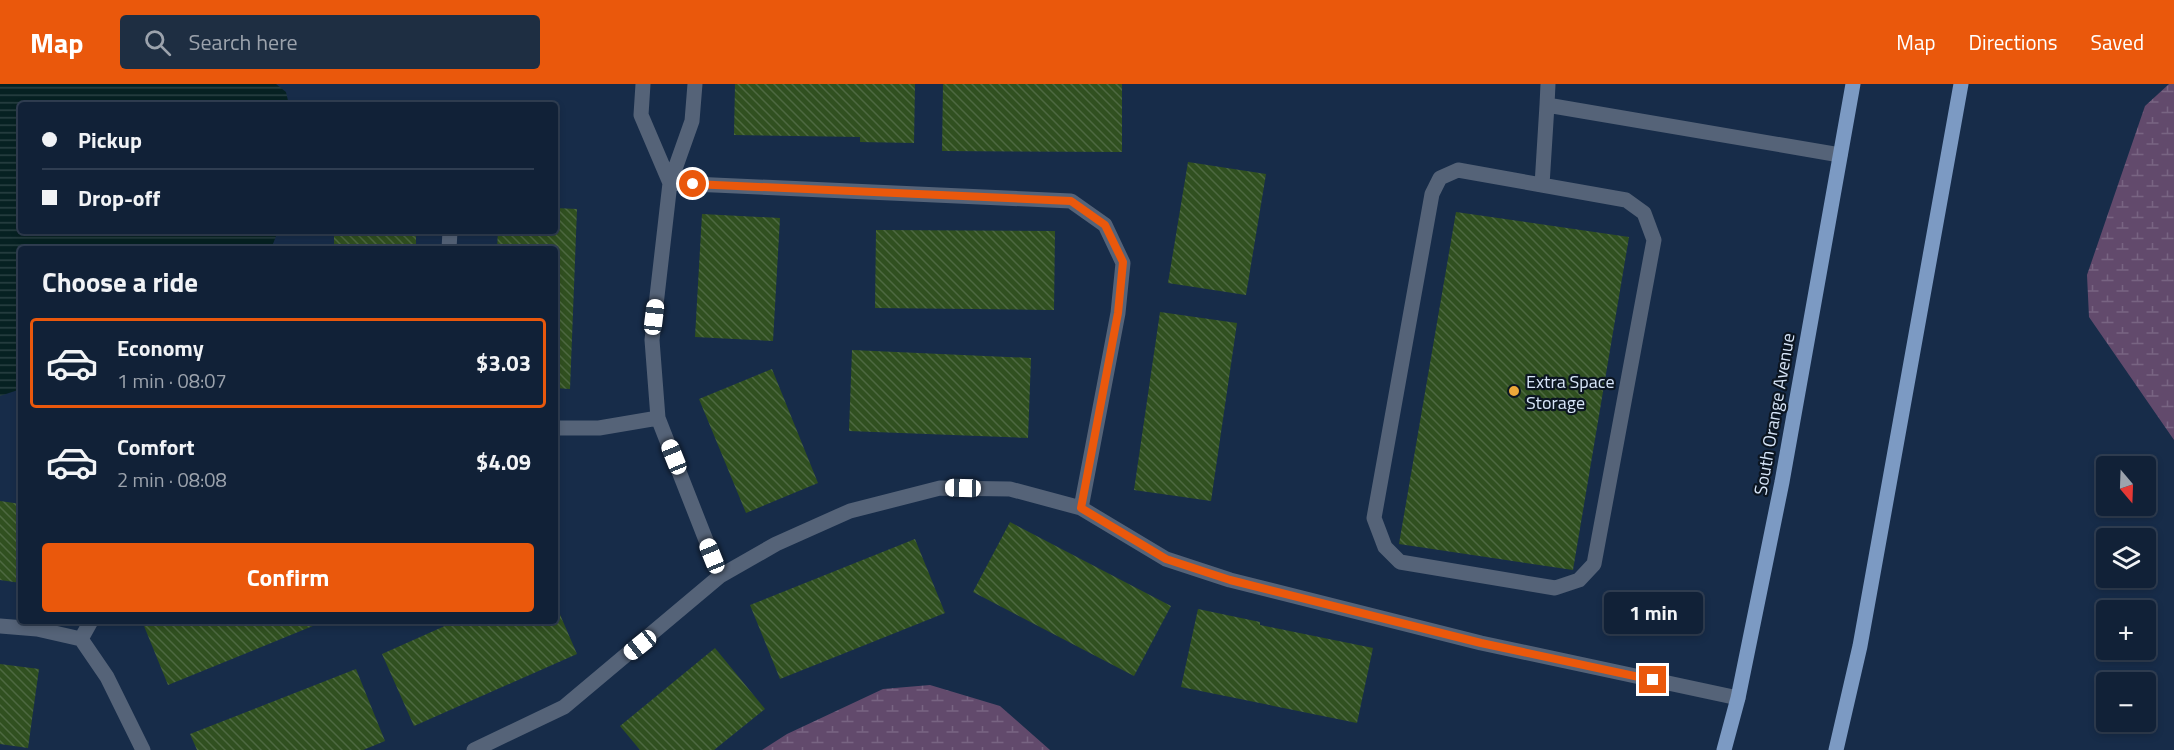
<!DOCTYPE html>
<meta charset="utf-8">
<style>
:root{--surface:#112137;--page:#1e2e42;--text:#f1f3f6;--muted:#9ca3ad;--line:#303e52;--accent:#ea580c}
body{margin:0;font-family:"Titillium Web",sans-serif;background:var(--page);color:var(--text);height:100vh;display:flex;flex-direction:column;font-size:22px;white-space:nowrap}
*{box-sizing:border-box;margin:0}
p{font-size:20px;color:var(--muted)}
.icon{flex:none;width:33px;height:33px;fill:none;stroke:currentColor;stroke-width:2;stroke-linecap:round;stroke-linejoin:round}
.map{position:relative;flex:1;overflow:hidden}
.panel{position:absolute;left:18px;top:162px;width:540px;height:378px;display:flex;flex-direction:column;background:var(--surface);border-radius:6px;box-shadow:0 3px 9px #0003,0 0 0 2px var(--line)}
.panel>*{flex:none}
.top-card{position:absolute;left:18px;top:18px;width:540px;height:132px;border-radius:6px;box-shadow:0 3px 9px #0003,0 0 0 2px var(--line);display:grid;align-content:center;height:132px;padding:0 24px;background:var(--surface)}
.needle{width:39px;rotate:161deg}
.tools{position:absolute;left:2096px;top:372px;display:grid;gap:12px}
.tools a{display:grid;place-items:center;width:60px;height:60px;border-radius:6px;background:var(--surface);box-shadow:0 3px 9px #0003,0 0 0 2px var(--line);font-size:30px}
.end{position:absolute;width:27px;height:27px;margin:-14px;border:8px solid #ea580c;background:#fff;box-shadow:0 0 0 3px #fff}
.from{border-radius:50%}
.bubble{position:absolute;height:42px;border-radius:6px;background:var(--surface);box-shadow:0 3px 9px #0003,0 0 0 2px var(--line);font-size:20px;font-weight:700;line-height:42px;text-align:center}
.car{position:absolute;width:18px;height:36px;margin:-18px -9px;border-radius:8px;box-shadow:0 0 4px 2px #0007;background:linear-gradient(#fff 24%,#345 0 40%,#fff 0 76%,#345 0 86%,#fff 0)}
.top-card b{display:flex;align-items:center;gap:21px;height:57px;font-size:22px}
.top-card b+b{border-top:2px solid var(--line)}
.top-card i{width:15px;height:15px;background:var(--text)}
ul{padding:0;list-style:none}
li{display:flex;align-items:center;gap:18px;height:90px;margin:0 12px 9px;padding:0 12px;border:3px solid transparent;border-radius:6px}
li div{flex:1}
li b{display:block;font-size:22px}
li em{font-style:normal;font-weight:700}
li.current{border-color:var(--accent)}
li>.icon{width:54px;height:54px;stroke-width:1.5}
h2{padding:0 24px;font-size:27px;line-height:72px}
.action{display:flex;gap:12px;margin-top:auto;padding:12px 24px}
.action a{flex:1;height:69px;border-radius:6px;background:var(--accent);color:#fff;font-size:24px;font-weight:700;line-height:69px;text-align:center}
header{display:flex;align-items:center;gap:36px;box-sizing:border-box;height:84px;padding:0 30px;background:var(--accent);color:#fff}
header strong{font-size:28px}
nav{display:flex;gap:33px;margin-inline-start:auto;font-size:21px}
.search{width:420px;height:54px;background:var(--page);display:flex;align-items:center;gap:15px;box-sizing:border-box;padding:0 21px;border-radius:6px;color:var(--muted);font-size:22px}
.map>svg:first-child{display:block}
.wetland{fill:url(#wetland-marsh)}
.water{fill:url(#water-rules)}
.building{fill:url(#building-back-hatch)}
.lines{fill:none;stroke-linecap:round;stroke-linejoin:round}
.service{stroke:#556378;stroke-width:15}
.primary{stroke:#7c9ac3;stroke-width:15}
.route{stroke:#ea580c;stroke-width:8}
.poi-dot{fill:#eca93a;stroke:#0b1521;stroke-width:2}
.labels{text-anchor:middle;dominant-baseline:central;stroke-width:4.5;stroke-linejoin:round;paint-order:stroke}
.poi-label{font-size:18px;fill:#d7e5f8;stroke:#0b1521;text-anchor:start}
.street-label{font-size:18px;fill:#d7e5f8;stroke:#0b1521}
</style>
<header>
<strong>Map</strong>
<div class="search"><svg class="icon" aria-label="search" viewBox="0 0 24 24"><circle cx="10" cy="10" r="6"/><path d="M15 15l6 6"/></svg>Search here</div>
<nav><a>Map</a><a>Directions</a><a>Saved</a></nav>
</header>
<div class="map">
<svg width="2174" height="666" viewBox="0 0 2174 666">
<defs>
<pattern id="wetland-marsh" width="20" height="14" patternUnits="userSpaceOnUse" patternTransform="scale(1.5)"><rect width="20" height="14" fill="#624a6c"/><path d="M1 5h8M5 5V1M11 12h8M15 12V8" fill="none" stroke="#786482"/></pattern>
<pattern id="water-rules" width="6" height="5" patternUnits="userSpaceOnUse" patternTransform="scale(1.5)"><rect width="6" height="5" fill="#062122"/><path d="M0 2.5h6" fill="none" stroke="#2a4143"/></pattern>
<pattern id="building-back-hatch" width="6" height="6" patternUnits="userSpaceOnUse" patternTransform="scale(1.5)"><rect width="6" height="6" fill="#305020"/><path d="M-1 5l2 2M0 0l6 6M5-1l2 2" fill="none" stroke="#4d6941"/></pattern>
</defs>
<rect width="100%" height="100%" fill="#172c49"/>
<path class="wetland" d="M2169,0H2174V356L2089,233L2087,191L2145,22Z
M930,601L1000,622L1050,666H762L787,650L883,605Z"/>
<path class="water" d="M0,0H276L286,8L289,21H21V147H278L271,165H21V305L0,312Z"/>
<path class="building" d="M735,0H915L914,59L860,58V53L734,51Z
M943,0H1122V68L942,67Z
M1188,78L1266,90L1246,211L1168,199Z
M555,124L577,125L570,305L555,304V165H497L498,147H555Z
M1456,128L1629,153L1573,486L1399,460Z
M702,130L780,134L773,257L695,253Z
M876,146L1055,147L1054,226L875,224Z
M334,147H416V165H334Z
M1160,228L1237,239L1211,417L1134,406Z
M852,266L1031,274L1028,354L849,347Z
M772,285L818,399L746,429L699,315Z
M0,417L21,420V499L0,496Z
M1010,438L1171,522L1134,592L973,508Z
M915,455L945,529L780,595L750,521Z
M555,519L577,570L414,642L382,570L456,537H555Z
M1198,525L1260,538V541L1373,564L1357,639L1181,603Z
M142,537H325L168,601Z
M715,564L765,625L714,666H640L620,642Z
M0,580L39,585L28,664L0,660Z
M356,585L385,657L363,666H197L190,650Z"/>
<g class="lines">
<path class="service" d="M643,0L641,31L670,99
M695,0L692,37L670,99L652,256L658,334L720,492
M1548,0L1547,21L1840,71
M1458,86L1626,116L1644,129L1654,156L1594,480L1579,496L1555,504L1400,478L1385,463L1374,434L1432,110L1440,94Z
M670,99L1071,117L1105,141L1123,179L1118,229L1081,424
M1542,101L1547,21
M449,165L450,147
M555,344H599L658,334
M0,542L37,545L81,555L107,593L143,666
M81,555L91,537
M474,666L564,623L720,492L776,460L850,427L940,404L1010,405L1081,424L1166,475L1230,496L1481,559L1738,614"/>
<path class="primary" d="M1724,666L1738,614L1782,398L1853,0
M1836,666L1860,562L1961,0"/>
</g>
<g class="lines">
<path class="route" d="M693,100L1071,117L1105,141L1123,178L1118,229L1081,424L1166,475L1230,496L1481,559L1653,596"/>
</g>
<circle class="poi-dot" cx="1514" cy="307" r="6"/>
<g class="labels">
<g class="poi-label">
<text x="1526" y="297">Extra Space<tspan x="1526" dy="21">Storage</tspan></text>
</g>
<g class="street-label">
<text transform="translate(1774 330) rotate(-80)">South Orange Avenue</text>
</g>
</g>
</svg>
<div class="tools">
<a><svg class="needle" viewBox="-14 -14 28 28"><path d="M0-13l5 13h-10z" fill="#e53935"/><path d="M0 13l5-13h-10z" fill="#9ca3ad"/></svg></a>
<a><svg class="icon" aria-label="layers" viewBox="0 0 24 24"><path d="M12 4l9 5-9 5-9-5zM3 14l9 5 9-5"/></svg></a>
<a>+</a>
<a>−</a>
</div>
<i class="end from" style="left:693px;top:100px"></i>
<i class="end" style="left:1653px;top:596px"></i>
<div class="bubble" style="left:1604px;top:508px;width:99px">1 min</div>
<i class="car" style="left:654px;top:233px;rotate:7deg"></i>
<i class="car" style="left:674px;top:373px;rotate:338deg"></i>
<i class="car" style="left:963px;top:404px;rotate:271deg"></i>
<i class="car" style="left:712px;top:472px;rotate:338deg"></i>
<i class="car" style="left:640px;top:561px;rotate:231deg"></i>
<div class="top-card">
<b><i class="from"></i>Pickup</b>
<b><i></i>Drop-off</b>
</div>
<section class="panel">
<h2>Choose a ride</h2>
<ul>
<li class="current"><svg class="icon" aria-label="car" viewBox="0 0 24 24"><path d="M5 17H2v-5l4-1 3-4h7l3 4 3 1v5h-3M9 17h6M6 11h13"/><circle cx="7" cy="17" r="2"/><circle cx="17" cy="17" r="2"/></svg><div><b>Economy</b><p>1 min · 08:07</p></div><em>$3.03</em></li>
<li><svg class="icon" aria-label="car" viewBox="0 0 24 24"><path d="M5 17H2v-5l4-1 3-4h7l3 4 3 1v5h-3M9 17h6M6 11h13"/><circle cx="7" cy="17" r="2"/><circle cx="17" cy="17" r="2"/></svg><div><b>Comfort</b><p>2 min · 08:08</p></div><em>$4.09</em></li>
</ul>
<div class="action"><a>Confirm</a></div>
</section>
</div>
